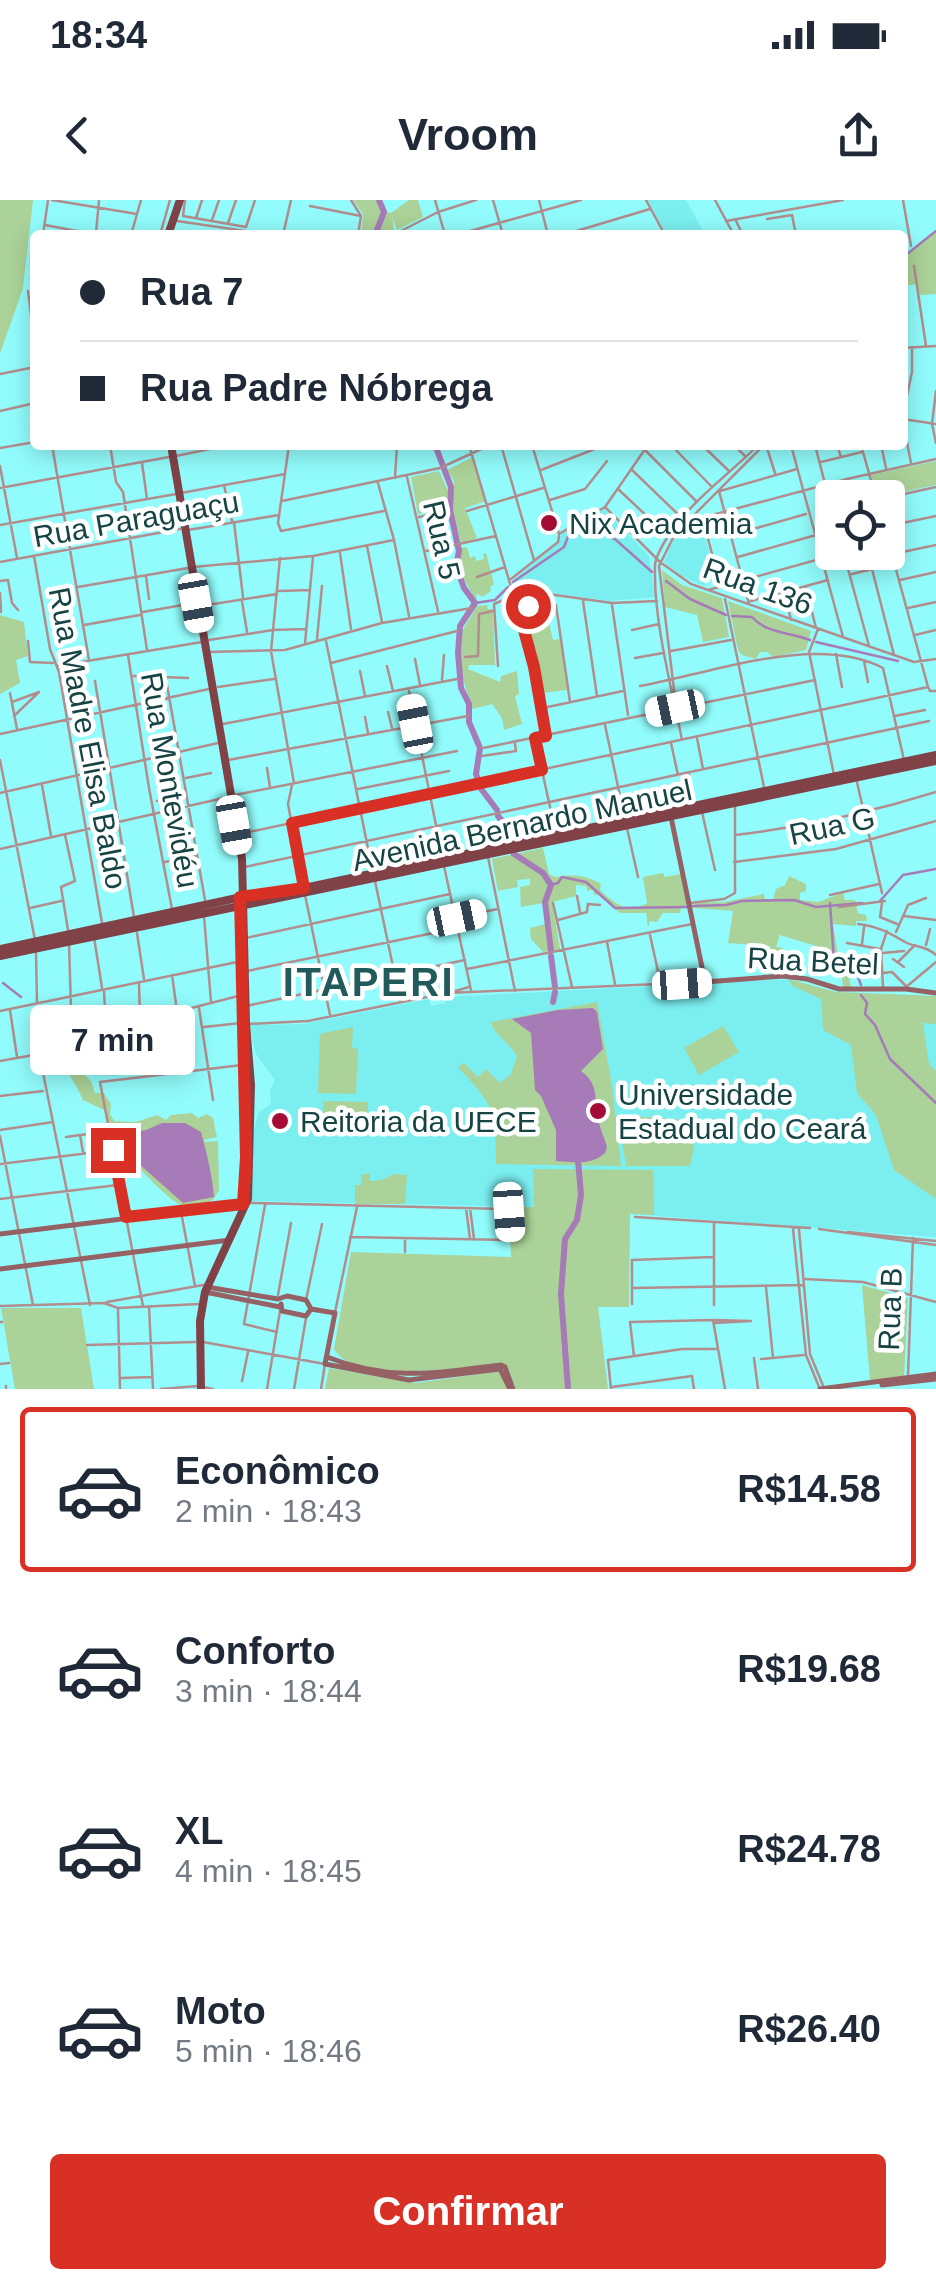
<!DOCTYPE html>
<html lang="pt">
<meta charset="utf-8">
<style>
:root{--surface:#fff;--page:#f6f6f7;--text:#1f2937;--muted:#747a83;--line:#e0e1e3;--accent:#d93025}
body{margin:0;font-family:Helvetica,sans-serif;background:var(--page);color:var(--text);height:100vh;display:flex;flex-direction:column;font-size:38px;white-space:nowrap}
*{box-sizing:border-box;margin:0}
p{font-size:32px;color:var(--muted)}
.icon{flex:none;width:55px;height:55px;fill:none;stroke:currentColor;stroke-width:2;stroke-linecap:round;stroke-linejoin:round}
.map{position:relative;height:1189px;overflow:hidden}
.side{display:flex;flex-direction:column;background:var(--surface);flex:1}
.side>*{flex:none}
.hud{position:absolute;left:30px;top:30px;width:878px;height:220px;border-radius:10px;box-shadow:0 5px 25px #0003;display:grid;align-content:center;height:220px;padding:0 50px;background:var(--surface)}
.controls{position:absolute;left:815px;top:280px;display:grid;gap:20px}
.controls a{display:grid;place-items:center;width:90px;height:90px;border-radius:10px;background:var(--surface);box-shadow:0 5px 25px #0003;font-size:50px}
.end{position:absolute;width:45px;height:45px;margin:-22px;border:12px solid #d93025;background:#fff;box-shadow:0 0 0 5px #fff}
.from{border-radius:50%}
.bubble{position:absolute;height:70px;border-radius:10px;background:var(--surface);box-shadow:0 5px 25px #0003;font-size:32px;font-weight:700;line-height:70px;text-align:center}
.car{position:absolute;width:30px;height:60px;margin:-30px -15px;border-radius:12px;box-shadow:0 0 8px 2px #0007;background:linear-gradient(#fff 24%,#345 0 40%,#fff 0 76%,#345 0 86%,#fff 0)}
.hud b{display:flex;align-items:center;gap:35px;height:95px;font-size:38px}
.hud b+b{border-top:2px solid var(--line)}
.hud i{width:25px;height:25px;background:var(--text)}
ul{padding:18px 0 0;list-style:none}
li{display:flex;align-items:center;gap:30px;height:165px;margin:0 20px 15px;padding:0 30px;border:5px solid transparent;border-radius:10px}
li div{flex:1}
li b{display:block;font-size:38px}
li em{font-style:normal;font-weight:700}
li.selected{border-color:var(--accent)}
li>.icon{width:90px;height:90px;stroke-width:1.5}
.button{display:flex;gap:20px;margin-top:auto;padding:20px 50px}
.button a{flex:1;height:115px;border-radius:10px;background:var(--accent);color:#fff;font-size:40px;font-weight:700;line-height:115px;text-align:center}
.status{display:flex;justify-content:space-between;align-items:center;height:70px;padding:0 50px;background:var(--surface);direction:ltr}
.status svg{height:28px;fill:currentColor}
header{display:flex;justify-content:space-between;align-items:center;height:130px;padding:0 50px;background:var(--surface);font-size:45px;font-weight:700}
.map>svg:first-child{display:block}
.built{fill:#7beff0}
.green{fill:#abd298}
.water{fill:#a67bb8}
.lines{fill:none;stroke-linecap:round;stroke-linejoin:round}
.stream{stroke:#a67bb8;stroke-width:2.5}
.river{stroke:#a67bb8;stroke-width:6}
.street{stroke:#b28d8e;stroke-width:2.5}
.secondary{stroke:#966164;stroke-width:5}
.primary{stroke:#804247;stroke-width:8}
.route{stroke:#d93025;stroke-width:12}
.poi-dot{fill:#a60b35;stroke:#fff;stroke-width:4}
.labels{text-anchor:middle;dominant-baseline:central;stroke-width:9;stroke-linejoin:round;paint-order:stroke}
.street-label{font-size:30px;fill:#164444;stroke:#fff}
.poi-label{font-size:30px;fill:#164444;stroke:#fff;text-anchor:start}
.district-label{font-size:40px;font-weight:bold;letter-spacing:2.5px;fill:#205a5a;stroke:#fff}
</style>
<div class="status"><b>18:34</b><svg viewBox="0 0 49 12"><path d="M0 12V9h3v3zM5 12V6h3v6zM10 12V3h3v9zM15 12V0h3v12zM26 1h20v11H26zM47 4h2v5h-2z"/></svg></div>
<header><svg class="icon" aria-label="back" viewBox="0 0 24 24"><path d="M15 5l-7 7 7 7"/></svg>Vroom<svg class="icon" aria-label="share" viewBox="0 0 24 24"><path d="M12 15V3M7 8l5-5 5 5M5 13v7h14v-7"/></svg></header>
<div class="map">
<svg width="936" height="1189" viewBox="0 0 936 1189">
<rect width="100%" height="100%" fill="#92fcfc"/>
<path class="built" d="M648,0H686L705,35H667Z
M604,309L649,356L655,397L610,401L545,392L517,395L513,380L559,342L561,334Z
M701,323L714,369L702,372L706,387L680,375L664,362L674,339L684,328Z
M788,779L836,792L936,796V1037L539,1007L251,1001L252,939L258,913L271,904L270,891L275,880L256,854L249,825L304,824L429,799L431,806L445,803L444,797Z
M143,844L147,874L103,876L100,848Z"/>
<path class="green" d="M0,0H33L23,88L0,154Z
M353,0H381L386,12L391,13L409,0H418L423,17L397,30L392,17L395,35H361L363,14Z
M936,31V94L920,95L917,84L903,86L902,59Z
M473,257L486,301L465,308L477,338L461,343L452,309L454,281L447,270Z
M936,261V285L878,297L871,275Z
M439,271L448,291L447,308L418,314L411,277Z
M467,347L470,358L475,356L476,361L484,359L483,354L486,353L494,384L490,387L491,391L482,397L477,393L476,401L458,368L460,348Z
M662,370L682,385L722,398L729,437L703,442L697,415L665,407Z
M728,401L811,431L806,450L773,457L767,452H760L756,459L742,455L738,450Z
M487,405L488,409H493L495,465H469L468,469L500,482L501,476L517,471L519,494L515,496L522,524L504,530L502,518L492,504L472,509L461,472L460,449L461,433L477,406Z
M547,414L553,440L560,439L567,490L542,493L523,417Z
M0,415L24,422L28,456L16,460L20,483L0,494Z
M543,648L549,674L555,677C573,674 586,675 601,684L600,690C614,703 628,715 647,703L643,677L663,673L665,677L681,674L687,705L681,707L680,713H663L657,722L650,721L648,727L646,713H620L599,695H594L593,690L587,691L586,686L576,685V696L552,702L560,749L543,752L531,739L530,728L546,724L543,703L521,707L520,687L530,685V679L517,680L518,687L498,691L492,659Z
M789,676L806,684V691L800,693V700L818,702L843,693L845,700H855L858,713L866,715L867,721H856V726L833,724L839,762L854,766L849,777L851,787H843L841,768L838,770L827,756L816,752V746L780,735L776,747L783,748L778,774H771L770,746L728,743L733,711L693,708L695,703L724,702L764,694L765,699H773L776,689L785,685Z
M788,779L836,792L936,796V824L923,823L929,864L936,871V999L894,970L876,915L857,893L851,845L823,830L821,799L793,786Z
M597,802L612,885L621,966L496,964C496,910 495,907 458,867L464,863L478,877L486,869L500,883L511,874L517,856C510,843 493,834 491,822Z
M723,826L739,852L699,875L684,848Z
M353,827L352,848L358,849L356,894L318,893L320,834Z
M61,846L92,883L95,893H104L111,904L110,914L114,921L136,922L157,915L166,920L171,915L192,913L198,918L207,914L213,918L217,937L204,940L205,942L218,941L219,990L214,999C205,1004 192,1007 182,1005C169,1003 118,946 111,934C107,928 106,917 104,910L83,900C77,887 67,867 53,860L49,850Z
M323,901L368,902V925L353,926L352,933L333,932L324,927Z
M618,915L686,920L694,947L690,966H626Z
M533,969L653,970L654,1015L630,1014L629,1107H598L608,1189H516L508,1169L501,1163C466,1167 353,1185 334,1149L351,1052L511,1057L509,1007H534Z
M361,974H370V981C377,981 389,979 392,974L407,975L405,1004H355V985H361Z
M862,1085L908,1098L904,1177L870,1181Z
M1,1108H81L94,1189H15Z
M329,1168L416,1183L501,1171L508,1189H325Z"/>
<path class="water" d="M593,808L597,812L603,849L581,871C601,885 593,902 599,923C601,932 605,939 607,947L605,953C590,966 574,962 556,961V930L541,896L535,890L531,833L512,819L558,810Z
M162,923H185L201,932C207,954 212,974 214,997L183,1003L138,963L115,934L146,930Z"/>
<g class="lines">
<path class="stream" d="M902,58L936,31
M666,381L690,399L726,415
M513,382L564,347L569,334L585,324L616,340L652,372
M475,403L495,400L508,387
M732,416L752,417C767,434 790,432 810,440
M816,442L898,461
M551,685L558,683L562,677L586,682L615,708L687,707
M880,701L903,675L936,669
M830,703L834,761L856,772L861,785
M692,706L726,705L742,701L794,700L816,707L862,703
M3,783L21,797
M861,795L867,803L865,814L875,825L890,859L936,903
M55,850L64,868"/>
<path class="river" d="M375,35L384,12L379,0
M435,245L451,287L450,310L459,351L456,366L464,388L475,403L460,426L458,453L461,488L469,504V522L480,548L476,574L478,580
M479,586L497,610
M498,616L511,632L512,640
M514,654L543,673L551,685L545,702L551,751
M551,756L555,787
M553,802L555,792
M568,1189L561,1094L565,1039L577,1020L581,995L578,960"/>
<path class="street" d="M52,0L137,14
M185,0L183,16L246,27
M351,0L361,16L358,35
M435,0L445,35
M493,0L503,35
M539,0L548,35
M646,0L665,35
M715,0L734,35
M903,0L911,46
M310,6L361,16
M196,18L202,0
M767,19L792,15L796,35
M212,20L219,0
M177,21L274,35
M726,21L843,0
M736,21L743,35
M228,23L236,0
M45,25L98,35
M246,27L255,0
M96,33L99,0
M397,33L438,12L476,0
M43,35L48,0
M131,35L141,0
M160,35L170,0
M283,35L291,0
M456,35L581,0
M563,35L650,9
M32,51H35
M914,66L926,146
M28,91L35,145
M902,148L936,146
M0,174L35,167
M936,191L932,224L936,243
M0,211L35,203
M902,219L912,172V147
M903,219L936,224
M903,222L911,263
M52,245L89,460
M110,245L116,282L123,292L147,450
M289,245L278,323L281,331L384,311
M469,245L532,458L546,534
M501,245L534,360
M532,245L559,334
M671,245L712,287
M702,245L729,271
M734,245L746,257
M766,245L775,273
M791,245L843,437
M815,245L832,311
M837,245L841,257
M861,245L876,298
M444,246L448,245
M0,248L35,242
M646,251L697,302
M176,256L229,245
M821,262L862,252
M142,263L147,299
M0,266L17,358
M886,268L882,249L889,245
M631,269L686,322L847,279L936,259
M541,270L605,245
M407,277L438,411
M395,278L397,245
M848,280L852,298
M378,283L394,340L409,416
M224,285L232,321
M0,288L169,257
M618,289L667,335
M719,291L749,404
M720,291L797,269
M181,293L285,274
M886,298L936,287
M550,300L585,289L607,261
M282,301L440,268L490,245
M605,307L660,362L691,384L914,462L936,459
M467,311L543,288
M419,317L447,311
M703,320L720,384
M234,322L243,397
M0,325L176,294
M888,326L936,316
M188,330L279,315
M559,334L605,307L648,245
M732,335L806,314
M888,340L928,487L930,491H936
M367,346L382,422
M426,351L496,336
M340,353L351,429
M844,354L869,446
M893,354L936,345
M34,356L50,449L59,472L102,723
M738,357L816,335
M280,358L271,451L294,583
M0,362L180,329
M193,367L313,356L394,340
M872,369L894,455
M852,374L893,364
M146,376L149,399
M477,377L505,367
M511,379L558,342L559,336
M900,380L936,372
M0,381L8,380L12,403L18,410
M78,387L188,368
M806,388L816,428
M708,390L845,352
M279,391L310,390
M0,393L1,412
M785,395L791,420
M516,397L548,394L612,403L657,401
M725,399L764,587
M242,401L247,432
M583,401L597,496
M751,401L828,380
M612,405L628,515
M201,406L277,394
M519,408L556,405L570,502
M908,408L936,402
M143,412L194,403
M84,425L140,415
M818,429L809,452L834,575
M632,430L659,424
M915,435L936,430
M317,439L322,386
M209,440L273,430L306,429
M28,441L30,462L53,463
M326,441L372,668
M305,443L313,357
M671,451L731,440
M208,452L285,450L382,423L472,408
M836,454L842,487
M128,455L149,588L172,709
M465,457L478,456L479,414L493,411
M635,458L663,453
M415,459L420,485
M864,461L868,482
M331,463L457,431
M57,466L202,442
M387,466L393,491
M498,466L494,404L513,396
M360,471L365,496
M134,476L188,478
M442,480L444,455
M95,481L134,717
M167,485L205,700
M640,486C712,473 816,433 883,468L904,560
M218,487L274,479
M409,491L442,655
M10,493L17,529
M12,502L39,492L14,516
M676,506L659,366L675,334L764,245
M543,508L623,491
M388,512L392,528
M895,516L925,510
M365,517L368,533
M223,524L457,479
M605,525L625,620
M0,534L209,489
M697,538L703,569
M535,539L556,634
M682,540C672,490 653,418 655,366C655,357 662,346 667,338C689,302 729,275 758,245
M671,543L678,575
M483,548L815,480
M482,556L516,551L515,544
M0,560L35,740
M228,560L468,516
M267,568L270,587
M689,574L694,601
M186,578L211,573
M857,582L882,693
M42,585L51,636
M292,585L288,604L303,684
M358,589L449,571
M0,593L218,543
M235,595L457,551
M157,601L185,595
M702,612L715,670
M627,628L638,677
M240,634L928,487
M65,635L75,681L61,687L68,730
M735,635C805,627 869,613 936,592
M0,649L228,597
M488,657L515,791
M165,662L197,656
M734,662L836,649L936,621
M444,666L471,790
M245,667L929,521
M375,681L400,800
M305,695L330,815
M830,695L879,684
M577,696L580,712
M553,703L572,787
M690,703L724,699L735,693V605
M882,703L880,717L897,724
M839,707L885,701
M30,708L61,701
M204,716L211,802
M904,716L936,720
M457,717L498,709
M558,720L587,712L588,704L600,705
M858,724C877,726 890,733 905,742C916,748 925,745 936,755
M896,732L908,705L926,698
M137,733L144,779
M650,735L661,785
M94,737L102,788
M246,738L450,694
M607,742L615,784
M69,743L72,840
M847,743L880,749
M862,744L864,727
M926,745L930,729
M36,753L37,803
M883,753L904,751
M893,759L904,767
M898,762L915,745
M467,769L692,724
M247,771L458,728
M883,773L892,772L905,785
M172,775L177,811
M139,783L140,820
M883,787L881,749L887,731
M906,787L936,762
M104,791L106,828
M452,792L469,787
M246,806L465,760
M199,808L213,900
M10,810L17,857
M0,811L242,761
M247,824L308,821L447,793L705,782
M204,827L241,823
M39,853L90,1105
M0,861L28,856L106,830L242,795
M0,896L43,891
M0,930L53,922
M81,935L94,933
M0,936L33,1105
M66,937L80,935L83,952
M0,964L113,950
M0,999L118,985
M251,1003L504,1009L509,1012L511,1040L350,1037
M265,1005L244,1124L277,1132
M466,1008L470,1039
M470,1008L474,1039
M181,1012L195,1086
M635,1017L810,1028
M714,1023V1105
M793,1029L806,1155L819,1187
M799,1029L810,1154L824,1188
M819,1029L936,1045
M848,1032L936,1041
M405,1052V1040
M805,1079L863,1082L936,1102
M766,1087L773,1158
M632,1088L803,1085
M278,1095L291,1023
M306,1100L322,1024
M107,1102L203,1085
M632,1104V1060L714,1057
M0,1106L104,1103L118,1108L199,1104
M143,1106L100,882L242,865
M149,1107L153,1189
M118,1109L120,1189
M335,1112L357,1007
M713,1120L751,1121L715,1123
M0,1122H2
M203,1142L325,1164L321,1189
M87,1145L195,1142
M634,1156L630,1122L713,1120L725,1189
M754,1158L758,1189
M761,1159L804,1155
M0,1164L9,1163
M908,1176L913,1038
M121,1178L152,1177
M242,1181L248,1152
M6,1186V1189
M203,1187L213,1189
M612,1187L692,1176L694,1189
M161,1189L198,1186
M267,1189L280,1111
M294,1189L306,1118
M611,1189L608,1160L682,1149H717"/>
<path class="secondary" d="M671,617L705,782L783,776L807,779L839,789H906L936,793
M0,1034L244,1004
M0,1069L230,1040
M207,1087L278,1099L287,1096L306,1100L311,1109L335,1113L325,1164L409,1180L500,1169L510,1189
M205,1092L280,1107
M281,1104L282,1111L306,1116L311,1109
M327,1157C390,1182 436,1173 501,1165L505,1167L513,1189
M882,1185L936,1179
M820,1189L936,1174"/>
<path class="primary" d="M168,35L180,0
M171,245L242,659L246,824L251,885L248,999L205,1092L200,1121L201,1189
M0,749L237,698L304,688L936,555
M0,756L936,561
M243,839L245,940"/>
</g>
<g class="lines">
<path class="route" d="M113,950L126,1017L243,1004L246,957L240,697L304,688L292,623L542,570L535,538L546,536L534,467L518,408L528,406"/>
</g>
<g class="poi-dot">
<circle cx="549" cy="323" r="10"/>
<circle cx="598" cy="911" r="10"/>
<circle cx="280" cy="921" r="10"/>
</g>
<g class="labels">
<g class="street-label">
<text transform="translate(136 319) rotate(-10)">Rua Paraguaçu</text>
<text transform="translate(442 340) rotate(77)">Rua 5</text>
<text transform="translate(758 386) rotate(20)">Rua 136</text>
<text transform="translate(88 538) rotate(79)">Rua Madre Elisa Baldo</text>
<text transform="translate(170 580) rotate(80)">Rua Montevidéu</text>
<text transform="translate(522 625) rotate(-12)">Avenida Bernardo Manuel</text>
<text transform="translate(832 626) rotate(-12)">Rua G</text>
<text transform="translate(813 761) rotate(3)">Rua Betel</text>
<text transform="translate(890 1109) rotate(-88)">Rua B</text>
</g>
<g class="poi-label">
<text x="569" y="323">Nix Academia</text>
<text x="618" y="894">Universidade<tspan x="618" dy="34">Estadual do Ceará</tspan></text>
<text x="300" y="921">Reitoria da UECE</text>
</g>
<g class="district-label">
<text x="369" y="782">ITAPERI</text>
</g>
</g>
</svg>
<div class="controls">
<a><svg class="icon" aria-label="locate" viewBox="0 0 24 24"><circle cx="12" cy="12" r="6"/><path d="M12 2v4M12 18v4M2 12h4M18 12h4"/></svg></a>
</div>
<i class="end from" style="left:528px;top:406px"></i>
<i class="end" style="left:113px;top:950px"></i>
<div class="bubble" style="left:30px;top:805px;width:165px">7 min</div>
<i class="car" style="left:196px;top:403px;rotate:170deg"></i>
<i class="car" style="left:675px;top:508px;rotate:258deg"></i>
<i class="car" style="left:415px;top:524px;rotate:349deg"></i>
<i class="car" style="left:234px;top:625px;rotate:170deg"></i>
<i class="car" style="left:457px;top:718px;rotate:78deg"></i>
<i class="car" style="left:682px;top:784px;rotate:86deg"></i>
<i class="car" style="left:509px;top:1012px;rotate:176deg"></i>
<div class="hud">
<b><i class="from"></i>Rua 7</b>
<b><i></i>Rua Padre Nóbrega</b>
</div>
</div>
<section class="side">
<ul>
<li class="selected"><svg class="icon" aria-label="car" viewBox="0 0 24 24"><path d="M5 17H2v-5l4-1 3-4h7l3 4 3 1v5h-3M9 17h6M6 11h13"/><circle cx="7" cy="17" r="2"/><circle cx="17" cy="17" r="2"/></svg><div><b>Econômico</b><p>2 min · 18:43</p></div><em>R$14.58</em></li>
<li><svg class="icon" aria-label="car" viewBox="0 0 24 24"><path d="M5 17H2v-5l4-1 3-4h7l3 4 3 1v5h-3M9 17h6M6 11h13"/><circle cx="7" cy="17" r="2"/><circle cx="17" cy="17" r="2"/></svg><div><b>Conforto</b><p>3 min · 18:44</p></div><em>R$19.68</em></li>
<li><svg class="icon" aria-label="car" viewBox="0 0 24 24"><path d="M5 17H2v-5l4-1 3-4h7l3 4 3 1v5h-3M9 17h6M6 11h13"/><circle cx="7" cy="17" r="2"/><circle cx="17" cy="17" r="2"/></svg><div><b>XL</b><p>4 min · 18:45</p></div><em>R$24.78</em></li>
<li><svg class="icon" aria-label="car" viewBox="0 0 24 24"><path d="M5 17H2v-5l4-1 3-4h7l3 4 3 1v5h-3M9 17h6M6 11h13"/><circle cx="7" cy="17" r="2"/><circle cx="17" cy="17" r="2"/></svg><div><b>Moto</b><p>5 min · 18:46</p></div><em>R$26.40</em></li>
</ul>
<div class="button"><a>Confirmar</a></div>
</section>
